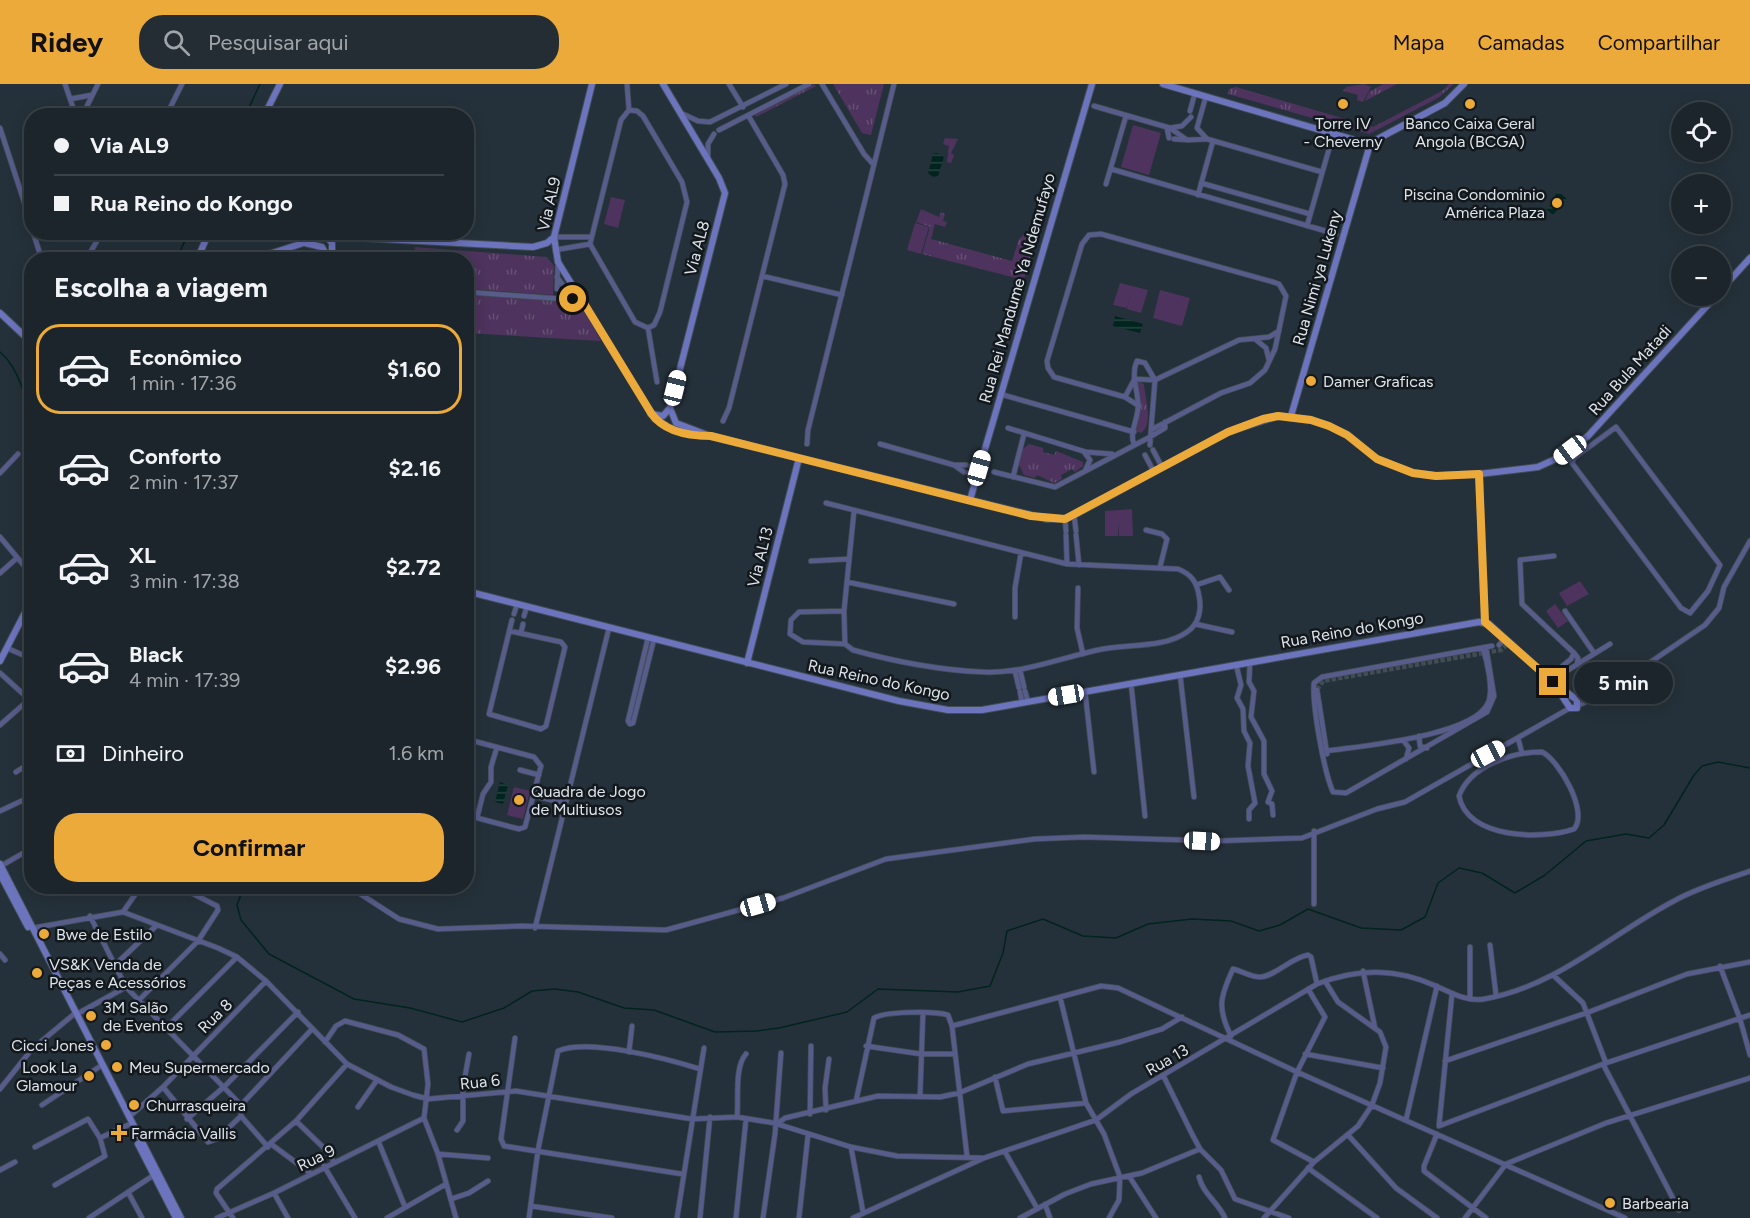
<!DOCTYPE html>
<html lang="pt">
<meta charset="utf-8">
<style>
:root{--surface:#1c252c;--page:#252d34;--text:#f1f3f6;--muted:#a0a5a9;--line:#3a4248;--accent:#ebaa39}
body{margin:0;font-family:Figtree,sans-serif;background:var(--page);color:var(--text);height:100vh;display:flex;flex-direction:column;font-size:22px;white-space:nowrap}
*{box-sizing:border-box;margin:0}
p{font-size:20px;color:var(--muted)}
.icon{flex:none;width:33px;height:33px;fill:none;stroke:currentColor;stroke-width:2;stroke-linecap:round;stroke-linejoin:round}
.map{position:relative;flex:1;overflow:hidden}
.drawer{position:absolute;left:24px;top:168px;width:450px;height:642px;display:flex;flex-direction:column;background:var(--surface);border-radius:24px;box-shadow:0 3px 15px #0003,0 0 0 2px var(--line)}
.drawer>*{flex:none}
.hud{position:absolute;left:24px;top:24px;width:450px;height:132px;border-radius:24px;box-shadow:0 3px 15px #0003,0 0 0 2px var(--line);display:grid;align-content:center;height:132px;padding:0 30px;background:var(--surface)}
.fabs{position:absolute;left:1671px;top:18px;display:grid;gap:12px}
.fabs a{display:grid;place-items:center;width:60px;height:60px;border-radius:50%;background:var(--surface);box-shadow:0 3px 15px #0003,0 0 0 2px var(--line);font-size:30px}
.end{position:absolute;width:27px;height:27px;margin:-14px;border:8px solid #ebaa39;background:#111;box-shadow:0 0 0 3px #111}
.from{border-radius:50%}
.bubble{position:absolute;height:42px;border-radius:21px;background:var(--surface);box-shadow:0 3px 15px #0003,0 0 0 2px var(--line);font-size:20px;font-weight:700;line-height:42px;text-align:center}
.car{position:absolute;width:18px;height:36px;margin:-18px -9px;border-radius:8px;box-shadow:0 0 4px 2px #0007;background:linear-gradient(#fff 24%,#345 0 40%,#fff 0 76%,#345 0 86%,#fff 0)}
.hud b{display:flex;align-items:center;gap:21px;height:57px;font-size:22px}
.hud b+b{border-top:2px solid var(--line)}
.hud i{width:15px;height:15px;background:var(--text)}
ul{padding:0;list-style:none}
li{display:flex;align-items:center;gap:18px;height:90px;margin:0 12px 9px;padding:0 18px;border:3px solid transparent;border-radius:24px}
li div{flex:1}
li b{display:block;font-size:22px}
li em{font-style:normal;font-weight:700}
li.active{border-color:var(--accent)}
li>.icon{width:54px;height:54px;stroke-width:1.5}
h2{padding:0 30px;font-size:27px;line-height:72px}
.pay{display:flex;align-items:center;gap:15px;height:66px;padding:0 30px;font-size:22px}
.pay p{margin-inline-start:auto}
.cta{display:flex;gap:12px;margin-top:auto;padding:12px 30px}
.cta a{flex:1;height:69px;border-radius:24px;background:var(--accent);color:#111;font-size:24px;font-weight:700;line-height:69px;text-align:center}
header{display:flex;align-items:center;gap:36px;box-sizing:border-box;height:84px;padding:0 30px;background:var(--accent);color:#111}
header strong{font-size:28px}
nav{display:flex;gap:33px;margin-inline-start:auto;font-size:21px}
.search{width:420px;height:54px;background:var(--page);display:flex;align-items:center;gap:15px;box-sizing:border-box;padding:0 21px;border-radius:24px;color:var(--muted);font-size:22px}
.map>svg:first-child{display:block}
.grass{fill:url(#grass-tufts)}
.pitch{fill:#4d335d}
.water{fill:url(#water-rules)}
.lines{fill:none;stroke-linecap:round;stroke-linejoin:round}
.stream{stroke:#01241e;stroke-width:1.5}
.street-tunnel{stroke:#414c55;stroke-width:4.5;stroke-dasharray:4.5 2;stroke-linecap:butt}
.street-casing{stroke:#424e56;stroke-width:6}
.secondary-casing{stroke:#424e56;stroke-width:8}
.street{stroke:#575c8b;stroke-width:4.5}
.secondary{stroke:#6d74be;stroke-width:6}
.route{stroke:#ebaa39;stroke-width:8}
.poi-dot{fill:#ebaa39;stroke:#13181c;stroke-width:2}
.labels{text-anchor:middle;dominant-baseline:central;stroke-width:5;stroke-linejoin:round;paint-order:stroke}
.poi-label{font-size:16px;fill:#dde4eb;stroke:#13181c;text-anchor:start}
.street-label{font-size:16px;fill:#dde4eb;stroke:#13181c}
</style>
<header>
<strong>Ridey</strong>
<div class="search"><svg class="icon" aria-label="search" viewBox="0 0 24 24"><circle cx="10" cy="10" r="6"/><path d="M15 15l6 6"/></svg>Pesquisar aqui</div>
<nav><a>Mapa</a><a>Camadas</a><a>Compartilhar</a></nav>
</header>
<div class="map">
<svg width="1750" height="1134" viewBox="0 0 1750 1134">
<defs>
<pattern id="grass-tufts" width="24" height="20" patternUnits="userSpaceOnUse" patternTransform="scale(1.5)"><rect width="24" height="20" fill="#4d335d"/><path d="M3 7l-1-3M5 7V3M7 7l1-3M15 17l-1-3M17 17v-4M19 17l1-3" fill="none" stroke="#665074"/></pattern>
<pattern id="water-rules" width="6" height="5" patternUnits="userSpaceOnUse" patternTransform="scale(1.5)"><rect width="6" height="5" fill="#01241e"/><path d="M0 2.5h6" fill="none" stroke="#26443f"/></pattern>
</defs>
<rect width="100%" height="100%" fill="#25313a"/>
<path class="grass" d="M814,0L816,2L756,33L755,31Z
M833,0H884L871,51L862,49Z
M1364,0L1371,3L1363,18L1357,16L1358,11L1343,7L1346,3Z
M1383,0H1397L1365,17L1369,8Z
M1449,0H1454L1438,14L1369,50L1228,10L1229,5L1236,3L1373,43L1442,7Z
M945,54L958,55L951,69L954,71L951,79L947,78L949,62L943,60Z
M921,125L939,133L941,128L945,130L943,137L947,138L945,143L935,140L931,155L1012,177L1019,155L1035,141L1039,142L1024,196L922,170L930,143L916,138Z
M414,163L547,173L554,182L553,211L467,205L466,176L418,175Z
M474,211L580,218L601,257L467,249L466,212Z
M1137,297L1144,300C1145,315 1154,340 1141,349L1135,347L1140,319L1132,303Z
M1029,360L1043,364V368L1054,371L1056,367L1083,378V382L1075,388L1072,385L1061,391L1062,395L1054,399L1037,391L1035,394L1024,391L1019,381L1023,365Z"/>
<path class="pitch" d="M1133,41L1161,49L1149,91L1121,83Z
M611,113L625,116L618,144L604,140Z
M915,139L929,143L921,170L907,166Z
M1120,199L1148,206L1141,229L1127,225L1132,207L1127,224L1113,221Z
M1160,206L1190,214L1182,242L1153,234Z
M1132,425L1133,452H1119L1118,438V452H1105V427Z
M1580,497L1589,510L1567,522L1559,509Z
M1555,520L1568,537L1558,544L1546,527Z
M514,703L530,707L523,735L507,731Z"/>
<path class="water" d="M937,69L944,73L938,92L933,93L928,89L933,70Z
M1559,108L1567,115L1553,131L1546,125L1555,117V111Z
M1115,232L1143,240L1140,249L1113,242Z
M500,698L508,701L503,720L495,718Z"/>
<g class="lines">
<path class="stream" d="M245,32L260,0
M176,176L189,148
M0,268C20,285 26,315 32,341
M244,802L237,821L241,836L269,870L354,915L410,924L462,938L504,924L532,907L555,905L578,908L624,924L654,926L715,948L756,947L779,944L847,928L878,905L958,908L990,902L1003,869L1007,847L1043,835L1083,852L1116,854L1148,840L1192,835L1231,837L1259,847L1280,841L1308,825L1361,844L1401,846L1425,833L1438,799L1459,784L1482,789L1515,809L1545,791L1586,757L1626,750L1649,754L1664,741L1694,691L1702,682L1718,678L1750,684"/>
<path class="street-tunnel" d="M1317,606L1323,597L1501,566L1510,558"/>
<g class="street-casing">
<path id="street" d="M65,0L76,32
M627,0L629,26
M729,0L743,23
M822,0L864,70L873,80
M1206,12L1197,44L1207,55
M70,15L92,11
M1094,22L1170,44L1187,56L1207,55L1322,88
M629,26L637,27L643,32L682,98L687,118L660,228L654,241L648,244L635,238L590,160L621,36Z
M1190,27L1195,9
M683,30L698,37L710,38L786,0
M82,32L98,0
M166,32L182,0
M0,44L32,142
M1167,44L1169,54
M1170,44L1182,42L1191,33
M719,46L809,0
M1174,55L1189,56
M708,73V60L714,50
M1111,85L1336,150
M1201,99L1310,130
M1106,100L1126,32
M1198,111L1213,57
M1307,142L1331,58
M33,148L42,176
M554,153H591
M555,166L590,160
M86,176L102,148
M762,192L842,211
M557,193L573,215
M557,205L558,178
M466,208L564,215
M648,244L657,298
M1255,255L1266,264L1269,276
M1134,295L1155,296L1239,256L1269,253L1279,247
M1000,310L1134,348
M1125,313L1133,298
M1139,322L1125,313L1054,293L1048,284L1047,277L1082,160L1089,151L1101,150L1273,198L1279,200L1286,212L1275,265L1265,286L1250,299L1221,309L1151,346L1150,361
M723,337L729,324L785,100L783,91L748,31
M1616,343L1720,481L1708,507L1690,529L1681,524L1572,379L1574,374Z
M1008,344L1086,368L1112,370
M807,360L808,346L894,0
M880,360L954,381H966
M1134,360C1129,349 1138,335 1138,323C1139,308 1130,292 1137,277L1145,279L1155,296L1151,346
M1153,366L1162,383
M1084,368L1090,376L1085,387
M1145,371L1154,388
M954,381L964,388
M971,382L979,384
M994,388L1055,403L1150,353L1165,344V338
M0,389L18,370
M968,389L976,392
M1013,393L1024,350
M826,419L1067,480L1178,485C1191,490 1197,498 1199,512C1202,525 1199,540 1187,548C1165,564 1128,560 1103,565C1062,573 1024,590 983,588C938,586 896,578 853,566L845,560L844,527L854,427
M1074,431L1076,447
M1065,435L1066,447
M1146,446L1162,450L1167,455L1160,483
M1066,451L1067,480
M1076,451L1079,481
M0,453L32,491
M1554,472L1520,476L1522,520L1574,569L1578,574L1577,580
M811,477L849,475
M0,489L17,474
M847,498L954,520
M1196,501L1220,493L1229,506
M1078,504L1077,544L1083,570
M844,527L799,528L791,536L790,550L803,558L845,560
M1565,527L1594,569
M514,530L517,520
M524,532L527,522
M1015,533V504L1021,469
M1195,540L1232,548
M510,547L561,558L565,563L546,642L541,645L489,630L512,536
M521,549L523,540
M648,554L628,637L630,640L633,639L654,555
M1499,561L1505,554
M1486,563L1494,612L1487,628L1346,709L1333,708C1324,688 1312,621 1314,599L1322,593L1486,563L1492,562
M7,564L32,575
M1250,578L1249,598L1254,607L1251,633L1264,657V690L1272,707L1268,718
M1236,580L1241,601L1237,614L1243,625L1244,647L1250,659L1248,682L1255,719
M1020,586L1024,603
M1015,587L1019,604
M1565,588L1610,560
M0,589L32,618
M1180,590L1194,713
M1548,594L1571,575L1574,569
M1553,598L1562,591
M1131,599L1145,732
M1317,606L1327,670
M1025,607L1028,618
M1085,607L1094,688
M1020,608L1022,618
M1579,621L1605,609L1705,541L1719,524L1724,503L1750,457
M0,641L32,613
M1419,652L1420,662L1427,664
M1518,654L1522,669
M466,655L534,673L541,682L525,743L519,745L466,731
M1403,656L1409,664L1406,675
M1327,667C1361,662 1474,652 1488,619C1494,606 1487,577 1483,564
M1542,668C1559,676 1589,728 1574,745C1542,756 1467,755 1459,712C1470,682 1512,668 1542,668Z
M520,686L539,691
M16,688L32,678
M534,712L565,719
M1268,718L1272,720L1273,731
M0,727L32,712
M477,734L483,710L491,698V683L497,663
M1249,735V726L1255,719
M1314,747V820
M1,782L32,764
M348,802L399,835L438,845L521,842L666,846L783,814L886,775L1035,755L1084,753L1216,757L1302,754L1377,725L1405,718L1570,624
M123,828L141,802
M90,832L126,903L241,1021
M33,844L123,828L218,864L237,873L266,897L347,980L391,1003L413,1011L428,1015L516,1007L692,1035L737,1033L774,1039L851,1063L897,1072L984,1074
M535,844L609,544
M1490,861L1496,911
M1470,863V914
M0,870L5,876
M115,881L157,841
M1720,882L1740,935L1750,971
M1363,887L1375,944
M1553,891L1583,919L1606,979
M1308,905L1325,933L1297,988L1273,1056L1314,1078
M1060,913L1086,1019L1104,1050L1120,1093L1119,1116L1109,1134
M139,916L198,857L218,826L217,822L178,802
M77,930L126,903
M952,942L1101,902L1118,904L1297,988L1625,1134
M165,945L237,873
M1231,952C1217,924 1220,913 1233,885C1242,887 1250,893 1260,893C1274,893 1292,873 1308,871L1311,873L1317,900
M515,954L501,1055L504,1062L682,1090
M325,958L336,942L345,937L398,951L424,965L428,1000L424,1034L438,1070L456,1134
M866,962L921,970H955
M629,968L632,942
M1305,970L1383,984
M1445,977L1589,928L1687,890L1750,878
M1603,980L1679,1126
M1163,991L1192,1050L1200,1065L1221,1086L1235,1115L1289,1134
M995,993L1003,1027L1086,1019
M163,1003L208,1058L217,1055L241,1032
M0,1005L32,965L73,931
M920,1013L923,929
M856,1017L874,934C885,927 935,927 948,931L952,942L967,1072
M42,1021L99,983
M358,1023L377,996
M826,1026L825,1004L829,975
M810,1030L811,962
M129,1033L163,1003L266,897
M737,1033C739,1016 734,983 746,970
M187,1035L225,1002L298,928
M1406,1036L1437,902
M296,1037L327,1067L334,1078
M777,1040L785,1034L878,1012L940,1013L959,1009L1028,980L1120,958L1162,945L1182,933
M1439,1042L1603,980L1750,931
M1439,1042L1452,910
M457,1046L463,1037V1004L469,970
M1437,1050L1424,1082V1087L1486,1134
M1348,1051L1396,1104L1437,1134
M100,1054L128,1041
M379,1059L405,1123
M271,1060L310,1089
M35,1063L88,1035L100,1054L105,1072L55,1101
M268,1063L241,1032V1021L312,945
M851,1063L863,1128
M1005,1068L1037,1124
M438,1070L488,1074
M324,1082L355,1134
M1308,1084L1377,1134
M0,1086L15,1078
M1129,1092L1156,1134
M1199,1093C1203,1110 1218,1118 1225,1134
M128,1108L142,1134
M274,1109L288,1134
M451,1115L469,1109L488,1097
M1045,1120L1050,1134
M531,1122L612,1134
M89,1134L154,1091
M217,1134L274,1109L424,1034
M233,1134L216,1109L217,1105L296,1037L347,980
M387,1134L446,1100
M529,1134L538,1066L558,967C589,954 668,975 700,985
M677,1134L704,964
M700,1134L710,1033
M736,1134L746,1035
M763,1134L775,1050L781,969
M799,1134L808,1051
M853,1134L984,1074L1096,1036L1131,1010L1317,900C1358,884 1396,884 1436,902C1452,909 1467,918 1484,915C1556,903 1611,850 1674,817C1697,804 1725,796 1750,787
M1020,1134L1065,1110L1091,1100L1142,1089L1200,1065
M1264,1134L1314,1078L1358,1042L1372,1021L1380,999L1386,963L1380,948L1338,918L1325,897
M1465,1134L1506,1080L1606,1039L1750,994"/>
</g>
<g class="secondary-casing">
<path id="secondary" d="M592,0L554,153L558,178L655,335L673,346L703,352
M1163,0L1365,59
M264,32L280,0
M1372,58L1445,19L1464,0
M326,152L332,159V176
M305,159L322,163L329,176
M197,176L209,148
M251,176L325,152L533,163L547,159L554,153
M1720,207L1750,174
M0,229L32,259
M670,324L676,339L710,352L1047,435H1065L1074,431L1228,348L1278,332L1311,336L1329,342L1348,351L1377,375L1413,389L1436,392L1479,390L1538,383L1560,373L1588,352L1716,212
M651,330L663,332L670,324L725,109L719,94L663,0
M1291,332L1369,64
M1479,390L1485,538
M970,416L1092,0
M466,507L899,617L948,626H982L1479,538L1489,540L1553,598L1577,616V624H1570L1553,598
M0,577L32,515
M747,579L799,374
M0,780L181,1134
M0,790L28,843
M138,1060L176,1134"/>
</g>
<use href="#street" class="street"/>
<use href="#secondary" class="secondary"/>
</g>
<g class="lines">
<path class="route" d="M573,215L582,216L651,329C664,348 689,352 711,352L1031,432L1065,435L1228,348L1263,335L1278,332L1311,336L1329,342L1347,351L1377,375L1413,389L1436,392L1479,390L1485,538L1553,598"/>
</g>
<g class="poi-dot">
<circle cx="1343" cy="20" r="6"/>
<circle cx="1470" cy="20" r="6"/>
<circle cx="1557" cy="119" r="6"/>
<circle cx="1311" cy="297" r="6"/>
<circle cx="519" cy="716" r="6"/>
<circle cx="44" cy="850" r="6"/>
<circle cx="37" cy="889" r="6"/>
<circle cx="91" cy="932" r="6"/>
<circle cx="106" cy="961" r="6"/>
<circle cx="117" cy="983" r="6"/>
<circle cx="89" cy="992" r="6"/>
<circle cx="134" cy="1021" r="6"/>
<path d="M116 1040h6v6h6v6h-6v6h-6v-6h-6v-6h6z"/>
<circle cx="1610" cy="1119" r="6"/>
</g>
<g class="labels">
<g class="poi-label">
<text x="1343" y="39" text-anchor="middle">Torre IV<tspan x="1343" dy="18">- Cheverny</tspan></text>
<text x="1470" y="39" text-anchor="middle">Banco Caixa Geral<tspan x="1470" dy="18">Angola (BCGA)</tspan></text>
<text x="1545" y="110" text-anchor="end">Piscina Condominio<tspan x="1545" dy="18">América Plaza</tspan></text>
<text x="1323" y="297">Damer Graficas</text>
<text x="531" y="707">Quadra de Jogo<tspan x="531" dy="18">de Multiusos</tspan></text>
<text x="56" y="850">Bwe de Estilo</text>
<text x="49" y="880">VS&amp;K Venda de<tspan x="49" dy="18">Peças e Acessórios</tspan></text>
<text x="103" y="923">3M Salão<tspan x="103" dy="18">de Eventos</tspan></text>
<text x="94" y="961" text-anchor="end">Cicci Jones</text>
<text x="77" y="983" text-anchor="end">Look La<tspan x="77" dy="18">Glamour</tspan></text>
<text x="129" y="983">Meu Supermercado</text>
<text x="146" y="1021">Churrasqueira</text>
<text x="131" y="1049">Farmácia Vallis</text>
<text x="1622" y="1119">Barbearia</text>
</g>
<g class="street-label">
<text transform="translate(549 120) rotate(-77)">Via AL9</text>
<text transform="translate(697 164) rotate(-75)">Via AL8</text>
<text transform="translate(1317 194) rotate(-74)">Rua Nimi ya Lukeny</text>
<text transform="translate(1017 204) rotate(-74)">Rua Rei Mandume Ya Ndemufayo</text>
<text transform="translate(1630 286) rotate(-48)">Rua Bula Matadi</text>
<text transform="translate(760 473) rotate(-76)">Via AL13</text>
<text transform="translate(1352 546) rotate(-10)">Rua Reino do Kongo</text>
<text transform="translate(879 596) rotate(12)">Rua Reino do Kongo</text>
<text transform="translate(215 932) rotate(-45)">Rua 8</text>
<text transform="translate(1167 976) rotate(-30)">Rua 13</text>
<text transform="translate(480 998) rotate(-6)">Rua 6</text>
<text transform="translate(316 1074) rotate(-26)">Rua 9</text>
</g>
</g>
</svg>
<div class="fabs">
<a><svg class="icon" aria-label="locate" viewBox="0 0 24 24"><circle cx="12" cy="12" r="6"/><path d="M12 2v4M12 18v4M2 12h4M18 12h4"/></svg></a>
<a>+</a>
<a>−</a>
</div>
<i class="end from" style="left:573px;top:215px"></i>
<i class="end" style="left:1553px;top:598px"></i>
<div class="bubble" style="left:1574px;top:578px;width:99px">5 min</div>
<i class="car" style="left:675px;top:304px;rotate:14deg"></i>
<i class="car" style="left:1570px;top:366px;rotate:233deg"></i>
<i class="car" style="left:979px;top:384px;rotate:16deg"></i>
<i class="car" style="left:1066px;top:611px;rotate:260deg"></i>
<i class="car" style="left:1488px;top:670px;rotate:62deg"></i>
<i class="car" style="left:1202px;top:757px;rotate:93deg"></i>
<i class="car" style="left:758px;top:821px;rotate:74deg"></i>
<div class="hud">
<b><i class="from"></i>Via AL9</b>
<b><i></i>Rua Reino do Kongo</b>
</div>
<section class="drawer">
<h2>Escolha a viagem</h2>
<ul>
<li class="active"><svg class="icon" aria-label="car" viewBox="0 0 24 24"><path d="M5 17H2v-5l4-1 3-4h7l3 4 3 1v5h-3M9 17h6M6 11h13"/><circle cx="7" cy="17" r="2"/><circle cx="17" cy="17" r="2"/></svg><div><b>Econômico</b><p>1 min · 17:36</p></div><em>$1.60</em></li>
<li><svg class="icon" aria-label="car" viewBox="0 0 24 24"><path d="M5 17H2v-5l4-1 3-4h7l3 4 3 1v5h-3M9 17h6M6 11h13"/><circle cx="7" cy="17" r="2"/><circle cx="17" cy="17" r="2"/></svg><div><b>Conforto</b><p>2 min · 17:37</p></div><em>$2.16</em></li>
<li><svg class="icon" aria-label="car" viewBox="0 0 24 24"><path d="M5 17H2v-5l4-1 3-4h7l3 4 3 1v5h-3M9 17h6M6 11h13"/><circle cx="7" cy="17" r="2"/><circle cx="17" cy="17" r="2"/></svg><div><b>XL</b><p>3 min · 17:38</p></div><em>$2.72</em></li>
<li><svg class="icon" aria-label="car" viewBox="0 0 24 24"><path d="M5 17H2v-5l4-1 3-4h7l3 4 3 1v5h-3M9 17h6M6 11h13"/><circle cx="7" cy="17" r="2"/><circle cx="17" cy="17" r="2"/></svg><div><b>Black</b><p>4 min · 17:39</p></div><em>$2.96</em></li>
</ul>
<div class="pay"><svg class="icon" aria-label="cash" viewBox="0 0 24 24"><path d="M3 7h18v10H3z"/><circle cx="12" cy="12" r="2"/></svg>Dinheiro<p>1.6 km</p></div>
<div class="cta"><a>Confirmar</a></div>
</section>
</div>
